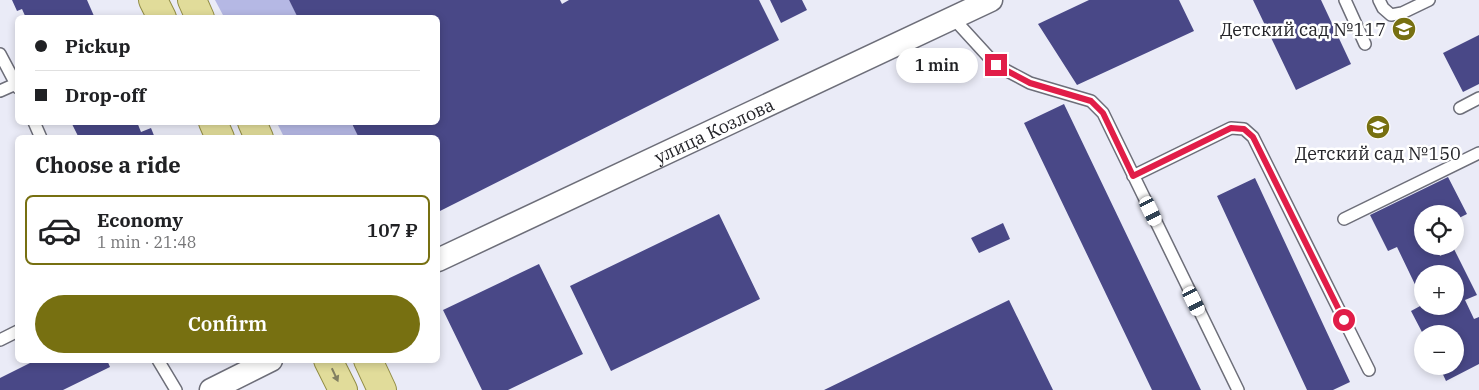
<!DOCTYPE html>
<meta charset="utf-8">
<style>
:root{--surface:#fff;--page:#f6f6f6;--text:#202124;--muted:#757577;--line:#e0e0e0;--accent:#777011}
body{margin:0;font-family:"IBM Plex Serif",serif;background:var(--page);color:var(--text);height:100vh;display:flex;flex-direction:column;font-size:19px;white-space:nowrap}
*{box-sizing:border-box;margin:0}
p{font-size:16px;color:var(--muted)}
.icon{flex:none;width:28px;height:28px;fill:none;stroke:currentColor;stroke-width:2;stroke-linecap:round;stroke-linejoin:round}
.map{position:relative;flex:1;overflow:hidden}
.drawer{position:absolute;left:15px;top:135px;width:425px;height:228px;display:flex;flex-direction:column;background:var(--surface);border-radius:8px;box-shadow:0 2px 8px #0003}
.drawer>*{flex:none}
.banner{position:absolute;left:15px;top:15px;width:425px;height:110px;border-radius:8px;box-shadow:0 2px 8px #0003;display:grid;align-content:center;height:110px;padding:0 20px;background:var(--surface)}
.tools{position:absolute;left:1414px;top:205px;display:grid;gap:10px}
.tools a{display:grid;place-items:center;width:50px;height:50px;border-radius:50%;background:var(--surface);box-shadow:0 2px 8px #0003;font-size:25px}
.end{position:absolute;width:22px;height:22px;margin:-11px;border:6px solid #e11d48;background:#fff;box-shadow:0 0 0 2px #fff}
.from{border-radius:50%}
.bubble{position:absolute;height:35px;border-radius:18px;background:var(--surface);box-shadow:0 2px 8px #0003;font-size:16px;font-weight:600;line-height:35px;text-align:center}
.car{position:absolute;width:15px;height:30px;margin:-15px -8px;border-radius:6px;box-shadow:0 0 4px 1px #0007;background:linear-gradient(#fff 24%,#345 0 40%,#fff 0 76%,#345 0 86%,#fff 0)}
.banner b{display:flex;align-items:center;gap:18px;height:48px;font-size:19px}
.banner b+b{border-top:1px solid var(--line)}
.banner i{width:12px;height:12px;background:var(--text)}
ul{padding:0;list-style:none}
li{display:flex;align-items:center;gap:15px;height:70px;margin:0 10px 8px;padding:0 10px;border:2px solid transparent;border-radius:8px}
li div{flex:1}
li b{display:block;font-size:19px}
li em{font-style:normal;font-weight:600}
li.on{border-color:var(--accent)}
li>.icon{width:45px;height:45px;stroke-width:1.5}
h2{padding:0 20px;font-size:22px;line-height:60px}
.button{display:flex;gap:10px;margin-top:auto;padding:10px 20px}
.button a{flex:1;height:58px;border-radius:30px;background:var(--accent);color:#fff;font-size:20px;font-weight:600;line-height:58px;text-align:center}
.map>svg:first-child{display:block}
.green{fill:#b5b8e4}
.building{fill:#494887}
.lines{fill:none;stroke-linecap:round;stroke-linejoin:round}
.service-casing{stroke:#6d6e79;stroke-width:14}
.minor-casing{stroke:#6d6e79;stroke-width:25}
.primary-casing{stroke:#928d46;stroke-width:30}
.service{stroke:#fff;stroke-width:11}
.minor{stroke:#fff;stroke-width:22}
.primary{stroke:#e1dc9a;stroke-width:28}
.oneway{fill:#828062}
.route{stroke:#e11d48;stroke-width:6}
.labels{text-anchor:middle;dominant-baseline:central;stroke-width:5;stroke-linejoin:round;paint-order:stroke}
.poi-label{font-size:18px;fill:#242429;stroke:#fff;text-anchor:end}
.street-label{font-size:18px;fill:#242429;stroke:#fff}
</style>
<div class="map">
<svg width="1479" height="390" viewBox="0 0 1479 390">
<rect width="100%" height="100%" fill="#eaebf7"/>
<path class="green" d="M215,0H289L298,17H224Z
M277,123H351L359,137H284Z"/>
<path class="building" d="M12,0H87L94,16L92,18H26L22,9L17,11Z
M289,0H560L562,4L569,0H759L779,40L438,212V138H359L351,122H438V18H298Z
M770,0H802L807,10L781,23Z
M1089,0H1179L1194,31L1077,85L1038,24Z
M1253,0H1321L1351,64L1296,90Z
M1479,35V84L1463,92L1443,53Z
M1064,104L1201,390H1152L1024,123Z
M74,122H137L141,132L151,128L155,138H79L72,124Z
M1448,177L1467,214L1455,220V214H1422V246H1436L1440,256L1454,249L1477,295L1465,300L1474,319L1479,317V364L1446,381L1439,366H1455V334H1423L1411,311L1422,305L1455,306V274H1422V299L1397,247L1388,251L1370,215Z
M1255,178L1350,382L1333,390H1307L1217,196Z
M719,214L760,299L611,371L570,286Z
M1003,223L1010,239L979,253L971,238Z
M539,264L583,354L508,390H482L443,310Z
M1009,300L1053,390H824Z
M36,360H107L110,367L63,390H0V378Z"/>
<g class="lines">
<g class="service-casing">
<path id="service" d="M1345,0L1365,44
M1379,0L1383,8L1391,15L1402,13L1429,0
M953,18L996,65L1030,83L1091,101L1103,113L1238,390
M0,54L18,88
M0,91L18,83
M1460,108L1479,98
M34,122L41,138
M1133,176L1231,128L1244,129L1253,137L1369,370
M1344,219L1479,153
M0,340L18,331
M158,360L176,390"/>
</g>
<g class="minor-casing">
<g id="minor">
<path id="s1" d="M438,260L991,0"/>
<path d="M211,390L271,360"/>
</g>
</g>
<g class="primary-casing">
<path id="primary" d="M153,0L162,18
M192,0L200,18
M213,122L220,138
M252,122L259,138
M328,360L343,390
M368,360L382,390"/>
</g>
<use href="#service" class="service"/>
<use href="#minor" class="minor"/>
<use href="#primary" class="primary"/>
</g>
<defs><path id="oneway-solid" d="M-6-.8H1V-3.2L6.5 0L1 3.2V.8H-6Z" transform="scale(1.25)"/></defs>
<use class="oneway" href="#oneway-solid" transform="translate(335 375) rotate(65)"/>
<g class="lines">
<path class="route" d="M996,65L1030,83L1091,101L1103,113L1133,176L1231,128L1244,129L1253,137L1344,320"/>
</g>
<defs>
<g id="school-disc" transform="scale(1.25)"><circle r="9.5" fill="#777011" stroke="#fff"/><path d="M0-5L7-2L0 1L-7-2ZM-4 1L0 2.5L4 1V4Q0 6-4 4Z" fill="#fff"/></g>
</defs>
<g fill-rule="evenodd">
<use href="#school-disc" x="1404" y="29"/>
<use href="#school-disc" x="1378" y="127"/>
</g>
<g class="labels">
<g class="poi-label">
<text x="1386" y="29">Детский сад №117</text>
<text x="1378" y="153" text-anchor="middle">Детский сад №150</text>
</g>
<g class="street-label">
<text stroke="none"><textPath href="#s1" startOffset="305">улица Козлова</textPath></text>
</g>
</g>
</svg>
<div class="tools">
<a><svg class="icon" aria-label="locate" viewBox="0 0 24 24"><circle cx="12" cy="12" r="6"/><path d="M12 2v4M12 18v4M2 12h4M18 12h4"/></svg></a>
<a>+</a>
<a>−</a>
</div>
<i class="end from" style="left:1344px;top:320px"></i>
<i class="end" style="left:996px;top:65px"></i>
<div class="bubble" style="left:896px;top:48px;width:82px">1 min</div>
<i class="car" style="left:1151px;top:211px;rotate:154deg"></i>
<i class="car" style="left:1194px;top:301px;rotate:154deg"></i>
<div class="banner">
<b><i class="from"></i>Pickup</b>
<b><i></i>Drop-off</b>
</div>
<section class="drawer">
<h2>Choose a ride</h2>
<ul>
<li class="on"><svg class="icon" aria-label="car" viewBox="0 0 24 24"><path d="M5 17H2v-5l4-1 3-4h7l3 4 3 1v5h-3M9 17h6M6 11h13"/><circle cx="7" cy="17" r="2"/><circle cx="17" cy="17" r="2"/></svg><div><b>Economy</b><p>1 min · 21:48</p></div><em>107 ₽</em></li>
</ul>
<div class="button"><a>Confirm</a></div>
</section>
</div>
